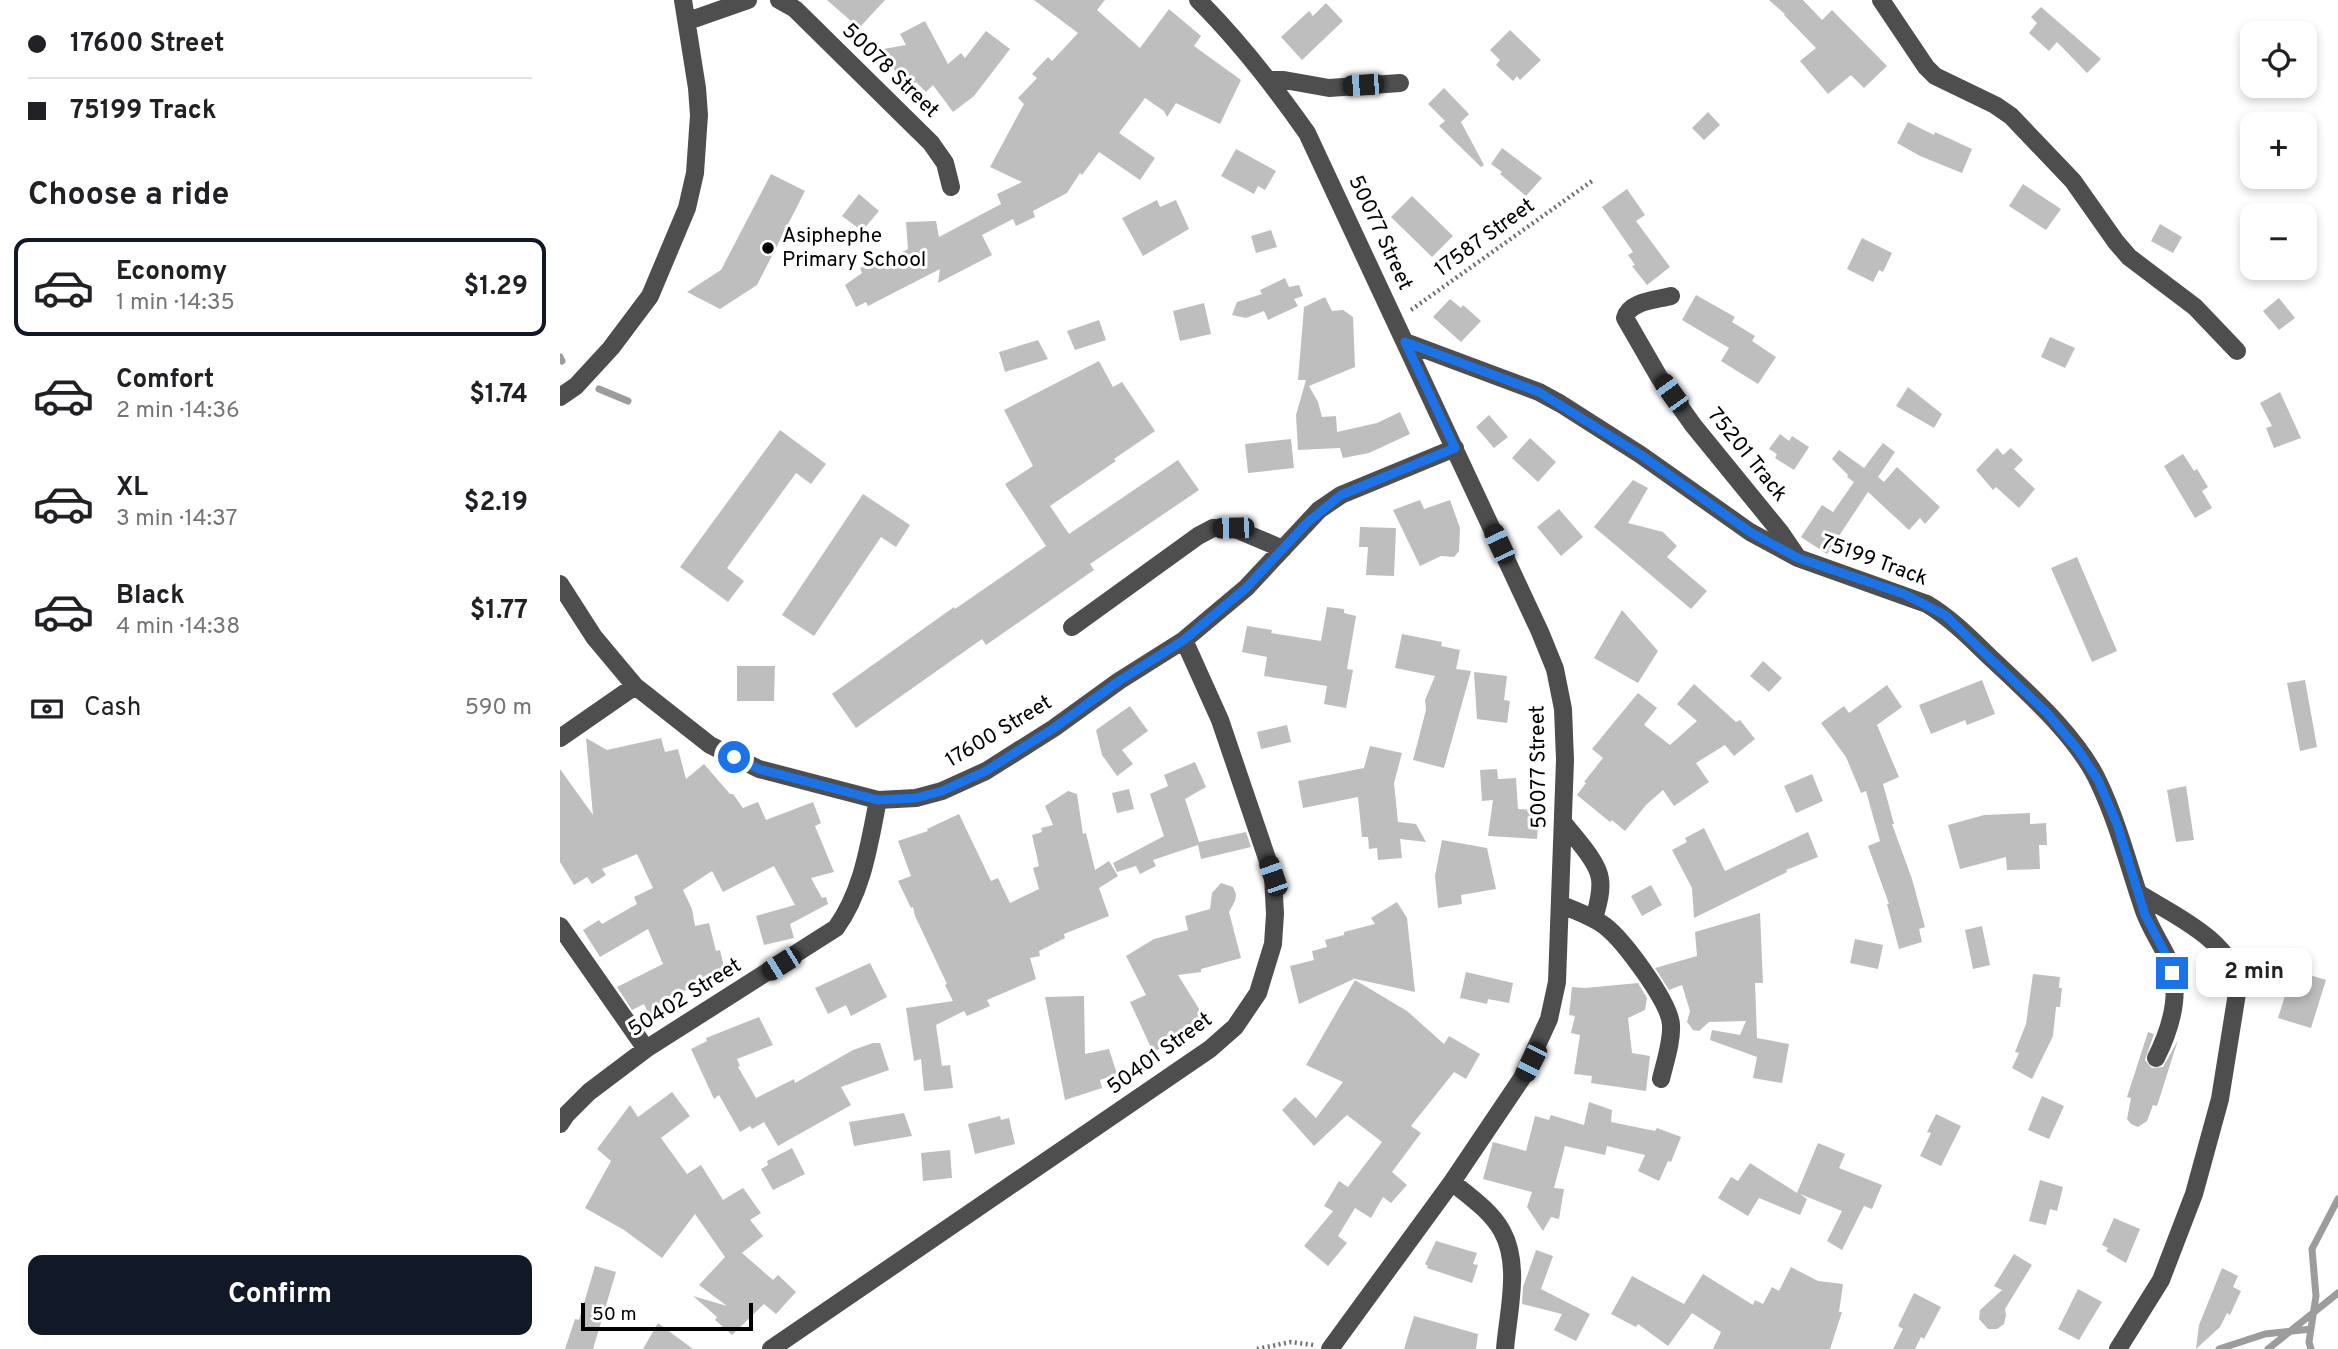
<!DOCTYPE html>
<meta charset="utf-8">
<style>
:root{--surface:#fff;--page:#f6f6f6;--text:#202124;--muted:#757577;--line:#e0e0e0;--accent:#111827}
body{margin:0;font-family:Overpass,sans-serif;background:var(--page);color:var(--text);height:100vh;display:flex;flex-direction:column;font-size:26px;white-space:nowrap}
*{box-sizing:border-box;margin:0}
p{font-size:23px;color:var(--muted)}
.icon{flex:none;width:38px;height:38px;fill:none;stroke:currentColor;stroke-width:2;stroke-linecap:round;stroke-linejoin:round}
.map{position:relative;flex:1;overflow:hidden}
.sheet{display:flex;flex-direction:column;background:var(--surface);width:560px}
.sheet>*{flex:none}
.banner{display:grid;align-content:center;height:154px;padding:0 28px;background:var(--surface)}
.tools{position:absolute;left:1680px;top:21px;display:grid;gap:14px}
.tools a{display:grid;place-items:center;width:77px;height:77px;border-radius:14px;background:var(--surface);box-shadow:0 4px 10px #0003;font-size:35px}
.scale{position:absolute;left:21px;bottom:18px;width:172px;box-sizing:border-box;padding-left:7px;border:4px solid #000;border-top:0;font-size:19px;line-height:24px;white-space:nowrap;color:#000;-webkit-text-stroke:5px #fff;paint-order:stroke}
.end{position:absolute;width:32px;height:32px;margin:-16px;border:9px solid #1a73e8;background:#fff;box-shadow:0 0 0 4px #fff}
.from{border-radius:50%}
.bubble{position:absolute;height:49px;border-radius:14px;background:var(--surface);box-shadow:0 4px 10px #0003;font-size:23px;font-weight:700;line-height:49px;text-align:center}
.car{position:absolute;width:21px;height:42px;margin:-21px -10px;border-radius:9px;box-shadow:0 0 5px 2px #0007;background:linear-gradient(#222 24%,#8ab4d8 0 40%,#222 0 76%,#8ab4d8 0 86%,#222 0)}
.banner b{display:flex;align-items:center;gap:24px;height:66px;font-size:26px}
.banner b+b{border-top:2px solid var(--line)}
.banner i{width:18px;height:18px;background:var(--text)}
ul{padding:0;list-style:none}
li{display:flex;align-items:center;gap:21px;height:98px;margin:0 14px 10px;padding:0 14px;border:4px solid transparent;border-radius:14px}
li div{flex:1}
li b{display:block;font-size:26px}
li em{font-style:normal;font-weight:700}
li.active{border-color:var(--accent)}
li>.icon{width:63px;height:63px;stroke-width:1.5}
h2{padding:0 28px;font-size:32px;line-height:84px}
.pay{display:flex;align-items:center;gap:18px;height:77px;padding:0 28px;font-size:26px}
.pay p{margin-inline-start:auto}
.button{display:flex;gap:14px;margin-top:auto;padding:14px 28px}
.button a{flex:1;height:80px;border-radius:14px;background:var(--accent);color:#fff;font-size:28px;font-weight:700;line-height:80px;text-align:center}
main{display:flex;flex:1;min-height:0}
.map>svg:first-child{display:block}
.lines{fill:none;stroke-linecap:round;stroke-linejoin:round}
.stream{stroke:#9c9c9c;stroke-width:7}
.building{fill:#bebebe}
.path{stroke:#707070;stroke-width:4.5;stroke-dasharray:2 3.5;stroke-linecap:butt}
.minor{stroke:#4e4e4e;stroke-width:18}
.route{stroke:#1a73e8;stroke-width:9}
.poi-dot{fill:#000;stroke:#fff;stroke-width:2.5}
.labels{text-anchor:middle;dominant-baseline:central;stroke-width:6;stroke-linejoin:round;paint-order:stroke}
.street-label{font-size:21px;fill:#000;stroke:#fff}
.poi-label{font-size:21px;fill:#000;stroke:#fff;text-anchor:start}
</style>
<main>
<section class="sheet">
<div class="banner">
<b><i class="from"></i>17600 Street</b>
<b><i></i>75199 Track</b>
</div>
<h2>Choose a ride</h2>
<ul>
<li class="active"><svg class="icon" aria-label="car" viewBox="0 0 24 24"><path d="M5 17H2v-5l4-1 3-4h7l3 4 3 1v5h-3M9 17h6M6 11h13"/><circle cx="7" cy="17" r="2"/><circle cx="17" cy="17" r="2"/></svg><div><b>Economy</b><p>1 min · 14:35</p></div><em>$1.29</em></li>
<li><svg class="icon" aria-label="car" viewBox="0 0 24 24"><path d="M5 17H2v-5l4-1 3-4h7l3 4 3 1v5h-3M9 17h6M6 11h13"/><circle cx="7" cy="17" r="2"/><circle cx="17" cy="17" r="2"/></svg><div><b>Comfort</b><p>2 min · 14:36</p></div><em>$1.74</em></li>
<li><svg class="icon" aria-label="car" viewBox="0 0 24 24"><path d="M5 17H2v-5l4-1 3-4h7l3 4 3 1v5h-3M9 17h6M6 11h13"/><circle cx="7" cy="17" r="2"/><circle cx="17" cy="17" r="2"/></svg><div><b>XL</b><p>3 min · 14:37</p></div><em>$2.19</em></li>
<li><svg class="icon" aria-label="car" viewBox="0 0 24 24"><path d="M5 17H2v-5l4-1 3-4h7l3 4 3 1v5h-3M9 17h6M6 11h13"/><circle cx="7" cy="17" r="2"/><circle cx="17" cy="17" r="2"/></svg><div><b>Black</b><p>4 min · 14:38</p></div><em>$1.77</em></li>
</ul>
<div class="pay"><svg class="icon" aria-label="cash" viewBox="0 0 24 24"><path d="M3 7h18v10H3z"/><circle cx="12" cy="12" r="2"/></svg>Cash<p>590 m</p></div>
<div class="button"><a>Confirm</a></div>
</section>
<div class="map">
<svg width="1778" height="1349" viewBox="0 0 1778 1349">
<rect width="100%" height="100%" fill="#fff"/>
<g class="lines">
<path class="stream" d="M0,357L2,361
M39,389L68,401
M1659,1349L1705,1334L1751,1329
M1708,1349L1778,1293
M1751,1349L1749,1342L1756,1296L1752,1249L1778,1199"/>
</g>
<path class="building" d="M267,0H325L299,28Z
M474,0H545L537,10L580,48L609,9L641,36L634,46L681,80L660,124L616,103L607,117L604,111L585,98L559,133L595,158L580,180L539,152L522,175L520,173L507,193L473,211L475,217L456,226L453,219L422,235L432,255L378,283L380,269L308,306L306,302L296,307L285,285L302,273L300,268L317,260L320,264L348,249L346,222L376,221L379,237L441,204L437,194L462,182L430,167L464,104L458,98L477,78L472,74L488,57L492,61L518,33Z
M1209,0H1243L1262,20L1272,10L1327,66L1304,88L1291,75L1268,94L1240,61L1256,48L1224,15L1225,14Z
M766,3L783,21L742,60L721,37L749,11L753,16Z
M1481,7L1541,59L1527,73L1497,42L1489,51L1469,33L1477,23L1471,17Z
M365,21L388,64L401,53L405,58L426,31L450,49L414,96L393,112L373,85L366,92L356,82L344,88L323,49L346,45L340,34Z
M950,30L981,60L960,80L957,76L953,81L936,65L940,60L930,50Z
M884,88L909,114L901,122L924,165L921,167L879,126L885,121L868,104Z
M1148,112L1160,125L1144,140L1132,128Z
M1348,122L1374,135L1375,132L1412,149L1402,173L1360,156L1337,143Z
M942,148L982,178L966,196L940,174L942,172L931,164Z
M676,149L716,171L705,190L698,186L694,194L661,176Z
M211,174L245,191L197,285L160,309L127,292L161,270Z
M1463,184L1501,209L1486,230L1449,206Z
M1067,189L1085,215L1076,221L1110,267L1087,285L1072,266L1075,265L1068,255L1073,252L1042,207Z
M299,194L319,211L302,231L282,216Z
M852,196L893,236L872,257L831,217Z
M597,200L600,207L616,200L629,229L583,256L562,218Z
M1600,224L1622,237L1613,253L1591,241Z
M711,230L717,247L696,253L691,236Z
M1302,238L1332,253L1323,272L1319,270L1313,282L1287,269Z
M725,278L729,287L739,285L743,296L734,299L738,306L708,320L704,311L686,318L672,315L677,302L702,294L700,290Z
M1136,295L1175,317L1172,322L1195,336L1192,341L1216,357L1198,384L1161,361L1169,348L1122,320Z
M765,297L772,311L783,310L793,317L795,367L749,386L758,402L762,417L776,416L777,432L817,423L840,412L850,434L809,453L783,458L780,448L738,450L736,415L746,380H738L744,307Z
M1719,298L1735,318L1719,330L1703,311Z
M890,299L901,308L903,305L921,321L901,342L873,317Z
M644,303L651,334L620,341L613,311Z
M539,320L546,340L515,350L507,331Z
M1490,337L1515,348L1505,368L1481,357Z
M478,340L488,359L445,372L439,352Z
M539,361L553,387L562,382L595,431L554,459L556,461L490,506L509,534L618,460L639,490L530,564L534,570L426,645L422,639L296,728L272,694L394,607L395,609L486,546L445,484L473,466L444,410Z
M1348,387L1382,414L1374,428L1336,406Z
M1720,392L1741,438L1714,448L1706,428L1712,426L1700,403Z
M929,415L948,437L934,448L916,427Z
M220,430L266,464L251,484L236,473L167,568L184,581L168,602L120,567Z
M1220,434L1229,441L1232,436L1249,447L1234,470L1215,458L1217,454L1209,449Z
M970,438L996,462L978,482L952,458Z
M731,439L734,468L688,473L685,444Z
M1323,443L1335,452L1318,477L1324,482L1337,467L1380,507L1365,524L1360,518L1349,530L1308,492L1267,554L1241,537L1262,505L1273,512L1294,482L1287,477L1288,475L1272,459L1279,450L1304,468Z
M1437,448L1443,455L1451,448L1463,460L1454,469L1475,489L1459,508L1436,487L1433,490L1416,470Z
M1623,454L1634,471L1637,469L1648,487L1642,491L1652,508L1635,518L1604,466Z
M1073,480L1088,488L1068,523L1103,532L1117,546L1107,557L1147,591L1131,609L1034,527Z
M303,494L350,525L336,547L321,537L254,636L222,615Z
M860,500L864,509L890,500L900,528L899,551L894,557L881,556L860,566L833,510Z
M999,509L1023,537L1001,556L977,527Z
M800,527L836,528L834,576L806,575L808,547H799Z
M1517,557L1557,651L1532,662L1491,568Z
M767,607L784,609V613L796,616L787,669L793,670L786,708L764,704L767,686L704,676L707,657L682,652L687,626L712,630L711,633L761,641Z
M1062,610L1098,651L1078,683L1034,658Z
M842,634L882,642L881,646L900,650L896,669L911,671L884,768L853,760L866,710L865,700L875,676L835,668Z
M1203,661L1222,678L1209,692L1190,676Z
M177,666H215L214,701H177Z
M914,672L947,676L944,700L950,701L947,723L917,719Z
M1422,680L1435,714L1407,725L1405,720L1371,734L1359,705Z
M1745,680L1757,747L1740,751L1727,683Z
M1134,684L1176,722L1180,720L1195,739L1174,756L1165,745L1136,763L1149,782L1114,806L1103,790L1086,805L1065,831L1052,820L1050,822L1017,795L1026,783L1024,782L1043,758L1032,749L1078,693L1097,708L1084,725L1110,745L1137,721L1117,704Z
M1327,685L1342,707L1317,725L1339,777L1323,784L1334,824H1332L1352,879L1365,927L1359,929L1362,942L1339,949L1327,904H1329L1308,846L1320,841L1306,791L1301,793L1286,757L1261,723L1284,706L1289,713Z
M570,706L588,731L562,750L573,764L557,776L542,755L536,730Z
M727,725L731,742L701,749L697,732Z
M26,738L47,750L101,738L105,752L118,749L126,779L144,764L170,794H173L183,808L198,802L206,820L253,802L261,823L255,826L274,872L251,878L262,898L266,897L268,904L230,924L234,938L204,945L196,916L235,905L214,866L163,892L152,871L123,890L132,909L135,926L149,923L156,951L160,950L167,980L111,994L115,1003L89,1015L84,1004L72,1010L57,987L103,964L88,929L40,957L23,930L39,920L42,924L77,904L74,897L93,888L77,854L42,869L46,875L32,884L27,877L14,885L0,862V769L33,815Z
M810,746L842,753L834,783L838,822L856,824L866,842L840,839L842,858L818,860L817,848L809,849L808,837H802L798,797L743,808L738,781L804,768Z
M635,762L646,787L625,799L639,842L686,832L691,847L641,859L638,845L593,860L596,866L580,874L576,866L557,872L553,863L604,836L590,794L608,786L604,775Z
M937,769L938,779L956,778L958,809L979,810L977,839L928,836L933,800L922,801L920,770Z
M1252,774L1263,801L1236,813L1224,786Z
M1626,786L1634,840L1616,842L1607,790Z
M569,789L574,809L557,813L552,793Z
M508,791L517,794L523,834L526,833L535,870L549,861L558,876L539,888L549,916L504,934L505,938L479,951L480,956L470,958L476,979L427,1000L430,1006L407,1016L404,1011L376,1025L382,1066L390,1065L393,1088L364,1091L361,1059L354,1061L346,1008L393,1001L385,985L387,984L355,916L353,907L351,908L338,881L351,876L338,841L368,831L367,829L399,814L431,881L438,878L450,903L479,889L473,868L479,866L472,835L482,832L481,828L493,825L485,806Z
M1470,813V824L1486,823L1487,845H1479L1480,869L1447,870L1446,857L1400,869L1388,825L1424,815Z
M1144,828L1165,871L1248,832L1258,857L1226,870L1227,872L1134,918L1132,888L1112,850L1127,842L1125,838Z
M882,840L927,848L936,889L901,895L902,904L878,908L875,876Z
M661,883L673,887L676,894L675,901L669,912L681,958L641,969V972L618,975L649,1025L593,1052L570,1002L586,995L566,956L594,939L628,930L625,916L650,909L652,893Z
M1091,885L1102,905L1082,916L1071,896Z
M837,902L847,918L855,992L791,978L794,979L739,1004L730,966L754,960L752,951L767,947L765,940L784,935V932L815,924L811,918Z
M1200,913L1203,983H1195L1197,1038L1229,1044L1222,1083L1193,1078L1197,1057L1150,1040L1152,1030L1180,1035L1186,1021L1149,1022L1139,1031L1133,1030L1127,1022L1130,1011L1122,985L1109,990L1095,968L1137,956L1135,932Z
M1422,926L1430,965L1413,969L1405,930Z
M1295,939L1323,945L1318,969L1290,963Z
M310,963L327,997L291,1016L286,1005L268,1014L255,988Z
M1733,970L1766,980L1751,1028L1718,1018Z
M906,972L953,983L949,1003L928,999L927,1004L900,998Z
M1473,974L1500,977L1499,988H1502L1500,1007H1496L1493,1036L1472,1079L1452,1068L1459,1053L1455,1052L1466,1024Z
M795,980L847,1011L884,1044L889,1036L920,1054L906,1079L894,1072L851,1126L861,1133L832,1172L847,1185L831,1203L823,1197L811,1218L795,1208L778,1236L787,1243L768,1266L744,1246L773,1211L764,1206L779,1181L788,1187L822,1142L787,1115L754,1146L722,1110L735,1097L756,1118L783,1082L746,1065Z
M1078,983L1087,998L1085,1010L1068,1018L1072,1053L1090,1056L1086,1091L1031,1083L1032,1076L1014,1074L1020,1035L1011,1033L1015,1016L1009,1015L1012,987L1025,988Z
M524,996L525,1054L549,1049L557,1074L540,1080L542,1088L505,1100L485,997Z
M199,1017L213,1045L177,1059L180,1066L178,1067L196,1098L234,1079L235,1083L293,1050L313,1043H320L329,1070L281,1087L291,1105L218,1146L204,1122L192,1129L190,1126L180,1132L159,1095L154,1099L131,1049L147,1041L146,1038Z
M1588,1032L1594,1034L1585,1060L1592,1068L1603,1067L1618,1040L1597,1106L1593,1105L1587,1121L1578,1127L1571,1124L1567,1119L1571,1098L1567,1097Z
M112,1092L130,1116L101,1138L127,1174L141,1165L163,1200L183,1188L201,1213L190,1220L203,1236L182,1253L213,1280L218,1275L236,1292L216,1314L204,1304L172,1335L155,1320L157,1317L133,1296L167,1306L139,1285L165,1257L135,1214L102,1258L64,1230L25,1208L51,1161L37,1149L70,1105L78,1117Z
M1482,1096L1504,1106L1489,1139L1468,1130Z
M1029,1102L1052,1110L1051,1122L1095,1131L1097,1128L1121,1137L1111,1162L1108,1161L1099,1181L1078,1171L1085,1155L1047,1146L1045,1155L1005,1146L994,1188L1004,1189L999,1219L991,1217L983,1231L967,1207L972,1192L923,1179L933,1142L966,1151L975,1116L989,1120L991,1115L1024,1125Z
M344,1113L352,1136L294,1146L289,1122Z
M1376,1114L1401,1126L1381,1166L1360,1156L1371,1133L1367,1132Z
M440,1116L441,1120L449,1118L455,1144L415,1154L408,1124Z
M1258,1143L1285,1154L1279,1168L1322,1185L1312,1209L1304,1206L1282,1250L1267,1241L1282,1211L1240,1194L1247,1199L1240,1215L1199,1198L1188,1216L1158,1198L1171,1177L1178,1181L1190,1163L1237,1193Z
M232,1148L245,1174L213,1190L201,1169L208,1165L207,1161Z
M390,1150L392,1178L363,1181L361,1153Z
M1480,1180L1503,1187L1497,1211L1490,1209L1486,1225L1469,1221Z
M1554,1218L1580,1229L1566,1263L1546,1251L1548,1248L1542,1245Z
M876,1241L917,1253L913,1264L918,1265L912,1283L867,1268L868,1266L865,1264Z
M976,1250L993,1256L981,1289L1030,1314L1016,1341L994,1330L1002,1314L962,1304L963,1287Z
M1454,1254L1472,1265L1445,1309L1446,1315L1444,1324L1437,1329H1428L1419,1319L1420,1310L1442,1290L1434,1286Z
M35,1266L56,1272L33,1349H5L15,1319L19,1320Z
M1231,1267L1258,1281L1283,1284L1279,1312H1282L1270,1349H1153L1161,1332L1132,1313L1108,1346L1078,1324L1076,1327L1051,1314L1072,1276L1124,1304L1143,1274L1193,1305L1195,1300L1203,1304L1212,1287L1219,1291Z
M1662,1268L1678,1276L1673,1287L1681,1291L1670,1315L1667,1313L1660,1327L1636,1349L1639,1325Z
M1518,1289L1542,1302L1519,1340L1498,1329Z
M1354,1293L1381,1307L1364,1339L1361,1337L1355,1349H1333L1343,1329L1338,1326Z
M854,1316L918,1334L916,1349H844Z
M98,1323L133,1349H83Z"/>
<g class="lines">
<path class="path" d="M851,310L1032,181
M697,1349L731,1342L754,1345"/>
<path class="minor" d="M219,0L235,9L371,143L385,163L391,187
M638,0C679,41 714,86 747,133L980,632L995,669L1003,709L1005,760L997,982L989,1019L962,1078L892,1182L770,1349
M1321,0L1366,67L1375,76L1435,105L1451,116L1513,181L1556,242L1569,257L1635,307L1677,351
M128,21L188,0
M709,80H724L769,88L840,83
M1111,296C1096,300 1069,301 1065,318L1099,377L1133,425L1221,533L1236,555
M845,342L979,392L1001,404L1081,455L1190,532L1238,558L1367,604C1392,619 1411,639 1432,659C1469,694 1518,737 1539,783C1558,823 1569,867 1583,908C1589,927 1601,943 1609,961C1622,993 1610,1030 1596,1058
M0,397L16,386L51,348L90,296L127,208L135,173L139,115L137,88L123,0
M0,584L34,637L75,686L150,745L199,769L318,800L356,798L382,791L426,771L494,728L559,681L624,640L686,588L759,510L781,495L895,448
M512,627L638,536L653,528H673L723,549
M0,738L75,686
M1003,822C1014,837 1038,861 1040,879C1042,893 1037,907 1034,919
M1000,904C1015,911 1032,916 1045,926C1063,940 1110,1002 1111,1025C1112,1042 1105,1062 1101,1079
M0,926L86,1049
M0,1124L6,1115L29,1092L86,1049L276,928C303,891 309,844 318,800
M892,1182C909,1196 931,1211 942,1231C961,1265 948,1312 945,1349
M211,1349L650,1049L675,1027L698,993L713,944L715,914L713,876L660,720L624,640
M1558,1349L1601,1280L1634,1194L1660,1099L1678,987C1675,942 1612,914 1578,893"/>
</g>
<g class="lines">
<path class="route" d="M174,757L199,769L318,800L356,798L382,791L426,771L494,728L559,681L624,640L686,588L748,522L781,495L895,448L845,342L979,392L1081,455L1190,532L1238,558L1344,594L1385,615L1488,714L1519,751L1538,780L1557,824L1585,915L1605,953L1612,973"/>
</g>
<circle class="poi-dot" cx="208" cy="248" r="7"/>
<g class="labels">
<g class="street-label">
<text transform="translate(330 71) rotate(44)">50078 Street</text>
<text transform="translate(820 233) rotate(65)">50077 Street</text>
<text transform="translate(925 238) rotate(-36)">17587 Street</text>
<text transform="translate(1187 455) rotate(51)">75201 Track</text>
<text transform="translate(1314 561) rotate(20)">75199 Track</text>
<text transform="translate(439 732) rotate(-31)">17600 Street</text>
<text transform="translate(979 767) rotate(-91)">50077 Street</text>
<text transform="translate(125 998) rotate(-32)">50402 Street</text>
<text transform="translate(600 1054) rotate(-36)">50401 Street</text>
</g>
<g class="poi-label">
<text x="222" y="236">Asiphephe<tspan x="222" dy="24">Primary School</tspan></text>
</g>
</g>
</svg>
<div class="tools">
<a><svg class="icon" aria-label="locate" viewBox="0 0 24 24"><circle cx="12" cy="12" r="6"/><path d="M12 2v4M12 18v4M2 12h4M18 12h4"/></svg></a>
<a>+</a>
<a>−</a>
</div>
<div class="scale">50 m</div>
<i class="end from" style="left:174px;top:757px"></i>
<i class="end" style="left:1612px;top:973px"></i>
<div class="bubble" style="left:1636px;top:948px;width:116px">2 min</div>
<i class="car" style="left:803px;top:85px;rotate:266deg"></i>
<i class="car" style="left:1111px;top:393px;rotate:324deg"></i>
<i class="car" style="left:673px;top:528px;rotate:269deg"></i>
<i class="car" style="left:939px;top:544px;rotate:335deg"></i>
<i class="car" style="left:713px;top:876px;rotate:341deg"></i>
<i class="car" style="left:221px;top:964px;rotate:238deg"></i>
<i class="car" style="left:971px;top:1062px;rotate:207deg"></i>
</div>
</main>
